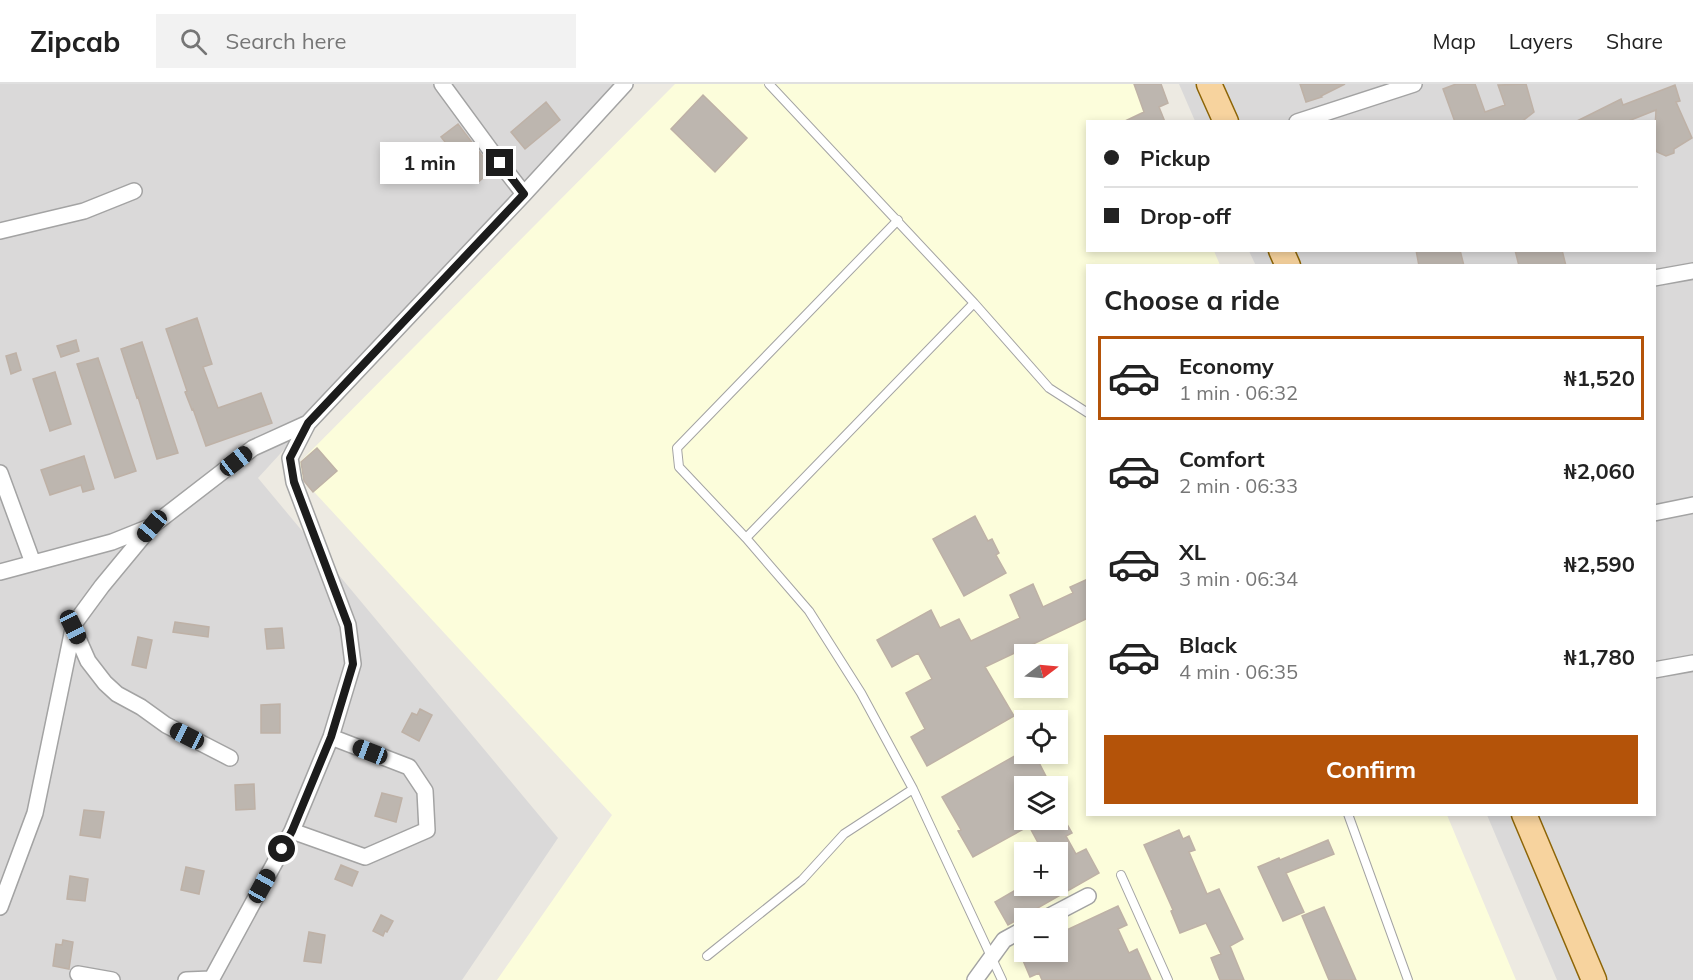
<!DOCTYPE html>
<meta charset="utf-8">
<style>
:root{--surface:#fff;--page:#f2f2f2;--text:#222;--muted:#767676;--line:#e0e0e0;--accent:#b45309}
body{margin:0;font-family:Mulish,sans-serif;background:var(--page);color:var(--text);height:100vh;display:flex;flex-direction:column;font-size:22px;white-space:nowrap}
*{box-sizing:border-box;margin:0}
p{font-size:20px;color:var(--muted)}
.icon{flex:none;width:33px;height:33px;fill:none;stroke:currentColor;stroke-width:2;stroke-linecap:round;stroke-linejoin:round}
.map{position:relative;flex:1;overflow:hidden}
.sheet{position:absolute;left:1086px;top:180px;width:570px;height:552px;display:flex;flex-direction:column;background:var(--surface);border-radius:0px;box-shadow:0 3px 9px #0003}
.sheet>*{flex:none}
.banner{position:absolute;left:1086px;top:36px;width:570px;height:132px;border-radius:0px;box-shadow:0 3px 9px #0003;display:grid;align-content:center;height:132px;padding:0 18px;background:var(--surface)}
.needle{width:39px;rotate:74deg}
.buttons{position:absolute;left:1014px;top:560px;display:grid;gap:12px}
.buttons a{display:grid;place-items:center;width:54px;height:54px;border-radius:0px;background:var(--surface);box-shadow:0 3px 9px #0003;font-size:30px}
.end{position:absolute;width:27px;height:27px;margin:-14px;border:8px solid #1c1c1c;background:#fff;box-shadow:0 0 0 3px #fff}
.from{border-radius:50%}
.bubble{position:absolute;height:42px;border-radius:0px;background:var(--surface);box-shadow:0 3px 9px #0003;font-size:20px;font-weight:700;line-height:42px;text-align:center}
.car{position:absolute;width:18px;height:36px;margin:-18px -9px;border-radius:8px;box-shadow:0 0 4px 2px #0007;background:linear-gradient(#222 24%,#8ab4d8 0 40%,#222 0 76%,#8ab4d8 0 86%,#222 0)}
.banner b{display:flex;align-items:center;gap:21px;height:57px;font-size:22px}
.banner b+b{border-top:2px solid var(--line)}
.banner i{width:15px;height:15px;background:var(--text)}
ul{padding:0;list-style:none}
li{display:flex;align-items:center;gap:18px;height:84px;margin:0 12px 9px;padding:0 6px;border:3px solid transparent;border-radius:0px}
li div{flex:1}
li b{display:block;font-size:22px}
li em{font-style:normal;font-weight:700}
li.current{border-color:var(--accent)}
li>.icon{width:54px;height:54px;stroke-width:1.5}
h2{padding:0 18px;font-size:27px;line-height:72px}
.action{display:flex;gap:12px;margin-top:auto;padding:12px 18px}
.action a{flex:1;height:69px;border-radius:0px;background:var(--accent);color:#fff;font-size:24px;font-weight:700;line-height:69px;text-align:center}
header{display:flex;align-items:center;gap:36px;box-sizing:border-box;height:84px;padding:0 30px;background:var(--surface);border-bottom:2px solid var(--line)}
header strong{font-size:28px}
nav{display:flex;gap:33px;margin-inline-start:auto;font-size:21px}
.search{width:420px;height:54px;background:var(--page);display:flex;align-items:center;gap:15px;box-sizing:border-box;padding:0 21px;border-radius:0px;color:var(--muted);font-size:22px}
.map>svg:first-child{display:block}
.residential{fill:#dad9d9}
.education{fill:#fcfddb;fill-rule:evenodd}
.building{fill:#bdb6af;stroke:#beb1a6;stroke-width:1.5}
.lines{fill:none;stroke-linecap:round;stroke-linejoin:round}
.lane-casing{stroke:#a3a3a3;stroke-width:10}
.street-casing{stroke:#a3a3a3;stroke-width:18}
.primary-casing{stroke:#8d6507;stroke-width:27}
.lane{stroke:#fff;stroke-width:8}
.street{stroke:#fff;stroke-width:15}
.primary{stroke:#f7d39e;stroke-width:24}
.route{stroke:#1c1c1c;stroke-width:8}
</style>
<header>
<strong>Zipcab</strong>
<div class="search"><svg class="icon" aria-label="search" viewBox="0 0 24 24"><circle cx="10" cy="10" r="6"/><path d="M15 15l6 6"/></svg>Search here</div>
<nav><a>Map</a><a>Layers</a><a>Share</a></nav>
</header>
<div class="map">
<svg width="1693" height="896" viewBox="0 0 1693 896">
<rect width="100%" height="100%" fill="#edeae2"/>
<path class="residential" d="M0,0H619L258,394L558,754L462,896H0Z
M1179,0H1693V896H1557L1487,731L1654,730V182H1256L1249,167L1654,166V38L1195,37Z"/>
<path class="education" d="M675,0H1145L1161,37L1088,38V166L1214,167L1220,181L1088,182V730L1447,731L1516,896H497L612,731L293,385ZM1024,570H1058V603H1024ZM1024,636H1058V669H1024ZM1024,702H1058V735H1024ZM1024,768H1058V801H1024ZM1024,834H1058V867H1024Z"/>
<path class="building" d="M1134,0H1161L1168,19L1159,23L1165,38H1123L1144,28Z
M1300,0H1345L1321,12L1322,13L1306,18Z
M1456,0H1475L1485,28L1505,21L1498,1L1526,0L1534,28L1521,38H1455L1443,5Z
M1675,1L1680,17L1676,18L1692,54L1674,65V69L1666,72L1657,68L1654,62L1656,26L1626,38H1575L1621,15L1623,21Z
M703,11L747,54L715,88L671,45Z
M546,18L560,36L525,65L511,48Z
M458,40L493,86L477,99L441,53Z
M1416,166H1460L1464,182H1419Z
M1515,166H1562L1566,182H1519Z
M197,234L212,280L203,283L218,324L261,309L272,339L206,362L193,325L192,326L185,308L187,307L166,245Z
M76,256L79,267L61,273L57,262Z
M142,258L178,369L157,375L138,313L137,314L121,265Z
M16,269L21,286L11,290L6,272Z
M98,274L136,387L115,394L77,280Z
M55,288L71,340L50,347L33,295Z
M317,364L337,387L313,408L304,397L301,378Z
M84,372L94,405L83,408L81,401L50,411L41,386Z
M975,432L988,457L992,455L999,469L996,471L1006,489L964,512L933,455Z
M1088,495V534L985,583L1014,632L927,682L911,653L925,645L906,609L932,595L918,569L892,583L877,556L931,526L940,544L959,535L971,557L1020,534L1010,511L1033,500L1043,523L1073,509L1070,503Z
M175,538L209,543L208,553L173,548Z
M282,544L284,564L267,565L265,545Z
M138,553L152,556L146,584L132,581Z
M280,620V649H261V621Z
M420,625L432,631L419,657L402,648L412,629L417,631Z
M1020,669H1034L1051,702H1024V735H1064L1072,749L1066,752L1076,770L1086,765L1099,789L1008,841L995,818L1024,801H1058V768H1043L1029,742L973,773L958,747L961,746L942,713Z
M254,700L255,725L236,726L235,701Z
M382,709L402,714L396,738L375,732Z
M84,726L104,728L100,754L80,751Z
M1179,746L1183,755L1189,752L1195,766L1189,768L1207,810L1219,805L1243,855L1230,862L1244,896H1220L1211,874L1221,870L1206,839L1180,849L1171,827L1173,826L1144,761Z
M1328,756L1334,770L1286,789L1304,828L1283,837L1258,783L1279,774L1280,776Z
M341,781L358,788L352,802L335,795Z
M186,783L204,787L199,810L181,806Z
M70,792L88,795L85,817L67,815Z
M1118,822L1127,841L1118,845L1129,869L1137,865L1151,896H1042L1039,889L1030,893L1019,867H1058V850Z
M1324,823L1356,896H1329L1302,832Z
M381,831L393,837L387,848L385,847L383,852L373,847Z
M309,848L325,851L321,879L304,877Z
M63,856L73,858L69,885L53,882L56,860L62,861Z"/>
<g class="lines">
<g class="lane-casing">
<path id="lane" d="M769,0L974,219L1049,304L1088,329
M898,136L677,364L679,383L746,454L809,527L861,609L913,705L1002,896
M746,454L974,219
M1348,730L1408,896
M1121,791L1168,896
M707,872L802,796L844,750L913,705"/>
</g>
<g class="street-casing">
<path id="street" d="M442,0L500,79L524,110
M1297,38L1414,0
M0,147L84,127L134,107
M1654,194L1693,187
M0,389L33,479
M1654,429L1693,421
M0,488L112,458L152,442L253,364L308,339L524,110L625,0
M73,543L88,577L105,599L117,610L141,623L166,641L230,674
M1654,586L1693,579
M292,747L365,773L427,746L425,707L409,683L331,653
M0,823L35,729L74,540L102,502L150,444
M1046,834L1088,812
M78,890L112,896
M186,896L211,895
M211,896L292,747L331,653L353,580L348,541L294,398L290,374L308,339
M975,896L1004,856L1024,845"/>
</g>
<g class="primary-casing">
<path id="primary" d="M1209,0L1226,38
M1281,166L1288,182
M1524,730L1594,896"/>
</g>
<use href="#lane" class="lane"/>
<use href="#street" class="street"/>
<use href="#primary" class="primary"/>
</g>
<g class="lines">
<path class="route" d="M282,765L292,747L331,653L353,580L348,541L294,398L290,374L308,339L524,110L500,79"/>
</g>
</svg>
<div class="buttons">
<a><svg class="needle" viewBox="-14 -14 28 28"><path d="M0-13l5 13h-10z" fill="#e53935"/><path d="M0 13l5-13h-10z" fill="#767676"/></svg></a>
<a><svg class="icon" aria-label="locate" viewBox="0 0 24 24"><circle cx="12" cy="12" r="6"/><path d="M12 2v4M12 18v4M2 12h4M18 12h4"/></svg></a>
<a><svg class="icon" aria-label="layers" viewBox="0 0 24 24"><path d="M12 4l9 5-9 5-9-5zM3 14l9 5 9-5"/></svg></a>
<a>+</a>
<a>−</a>
</div>
<i class="end from" style="left:282px;top:765px"></i>
<i class="end" style="left:500px;top:79px"></i>
<div class="bubble" style="left:380px;top:58px;width:99px">1 min</div>
<i class="car" style="left:236px;top:377px;rotate:52deg"></i>
<i class="car" style="left:152px;top:442px;rotate:220deg"></i>
<i class="car" style="left:73px;top:543px;rotate:154deg"></i>
<i class="car" style="left:187px;top:652px;rotate:297deg"></i>
<i class="car" style="left:370px;top:668px;rotate:291deg"></i>
<i class="car" style="left:262px;top:802px;rotate:29deg"></i>
<div class="banner">
<b><i class="from"></i>Pickup</b>
<b><i></i>Drop-off</b>
</div>
<section class="sheet">
<h2>Choose a ride</h2>
<ul>
<li class="current"><svg class="icon" aria-label="car" viewBox="0 0 24 24"><path d="M5 17H2v-5l4-1 3-4h7l3 4 3 1v5h-3M9 17h6M6 11h13"/><circle cx="7" cy="17" r="2"/><circle cx="17" cy="17" r="2"/></svg><div><b>Economy</b><p>1 min · 06:32</p></div><em>₦1,520</em></li>
<li><svg class="icon" aria-label="car" viewBox="0 0 24 24"><path d="M5 17H2v-5l4-1 3-4h7l3 4 3 1v5h-3M9 17h6M6 11h13"/><circle cx="7" cy="17" r="2"/><circle cx="17" cy="17" r="2"/></svg><div><b>Comfort</b><p>2 min · 06:33</p></div><em>₦2,060</em></li>
<li><svg class="icon" aria-label="car" viewBox="0 0 24 24"><path d="M5 17H2v-5l4-1 3-4h7l3 4 3 1v5h-3M9 17h6M6 11h13"/><circle cx="7" cy="17" r="2"/><circle cx="17" cy="17" r="2"/></svg><div><b>XL</b><p>3 min · 06:34</p></div><em>₦2,590</em></li>
<li><svg class="icon" aria-label="car" viewBox="0 0 24 24"><path d="M5 17H2v-5l4-1 3-4h7l3 4 3 1v5h-3M9 17h6M6 11h13"/><circle cx="7" cy="17" r="2"/><circle cx="17" cy="17" r="2"/></svg><div><b>Black</b><p>4 min · 06:35</p></div><em>₦1,780</em></li>
</ul>
<div class="action"><a>Confirm</a></div>
</section>
</div>
